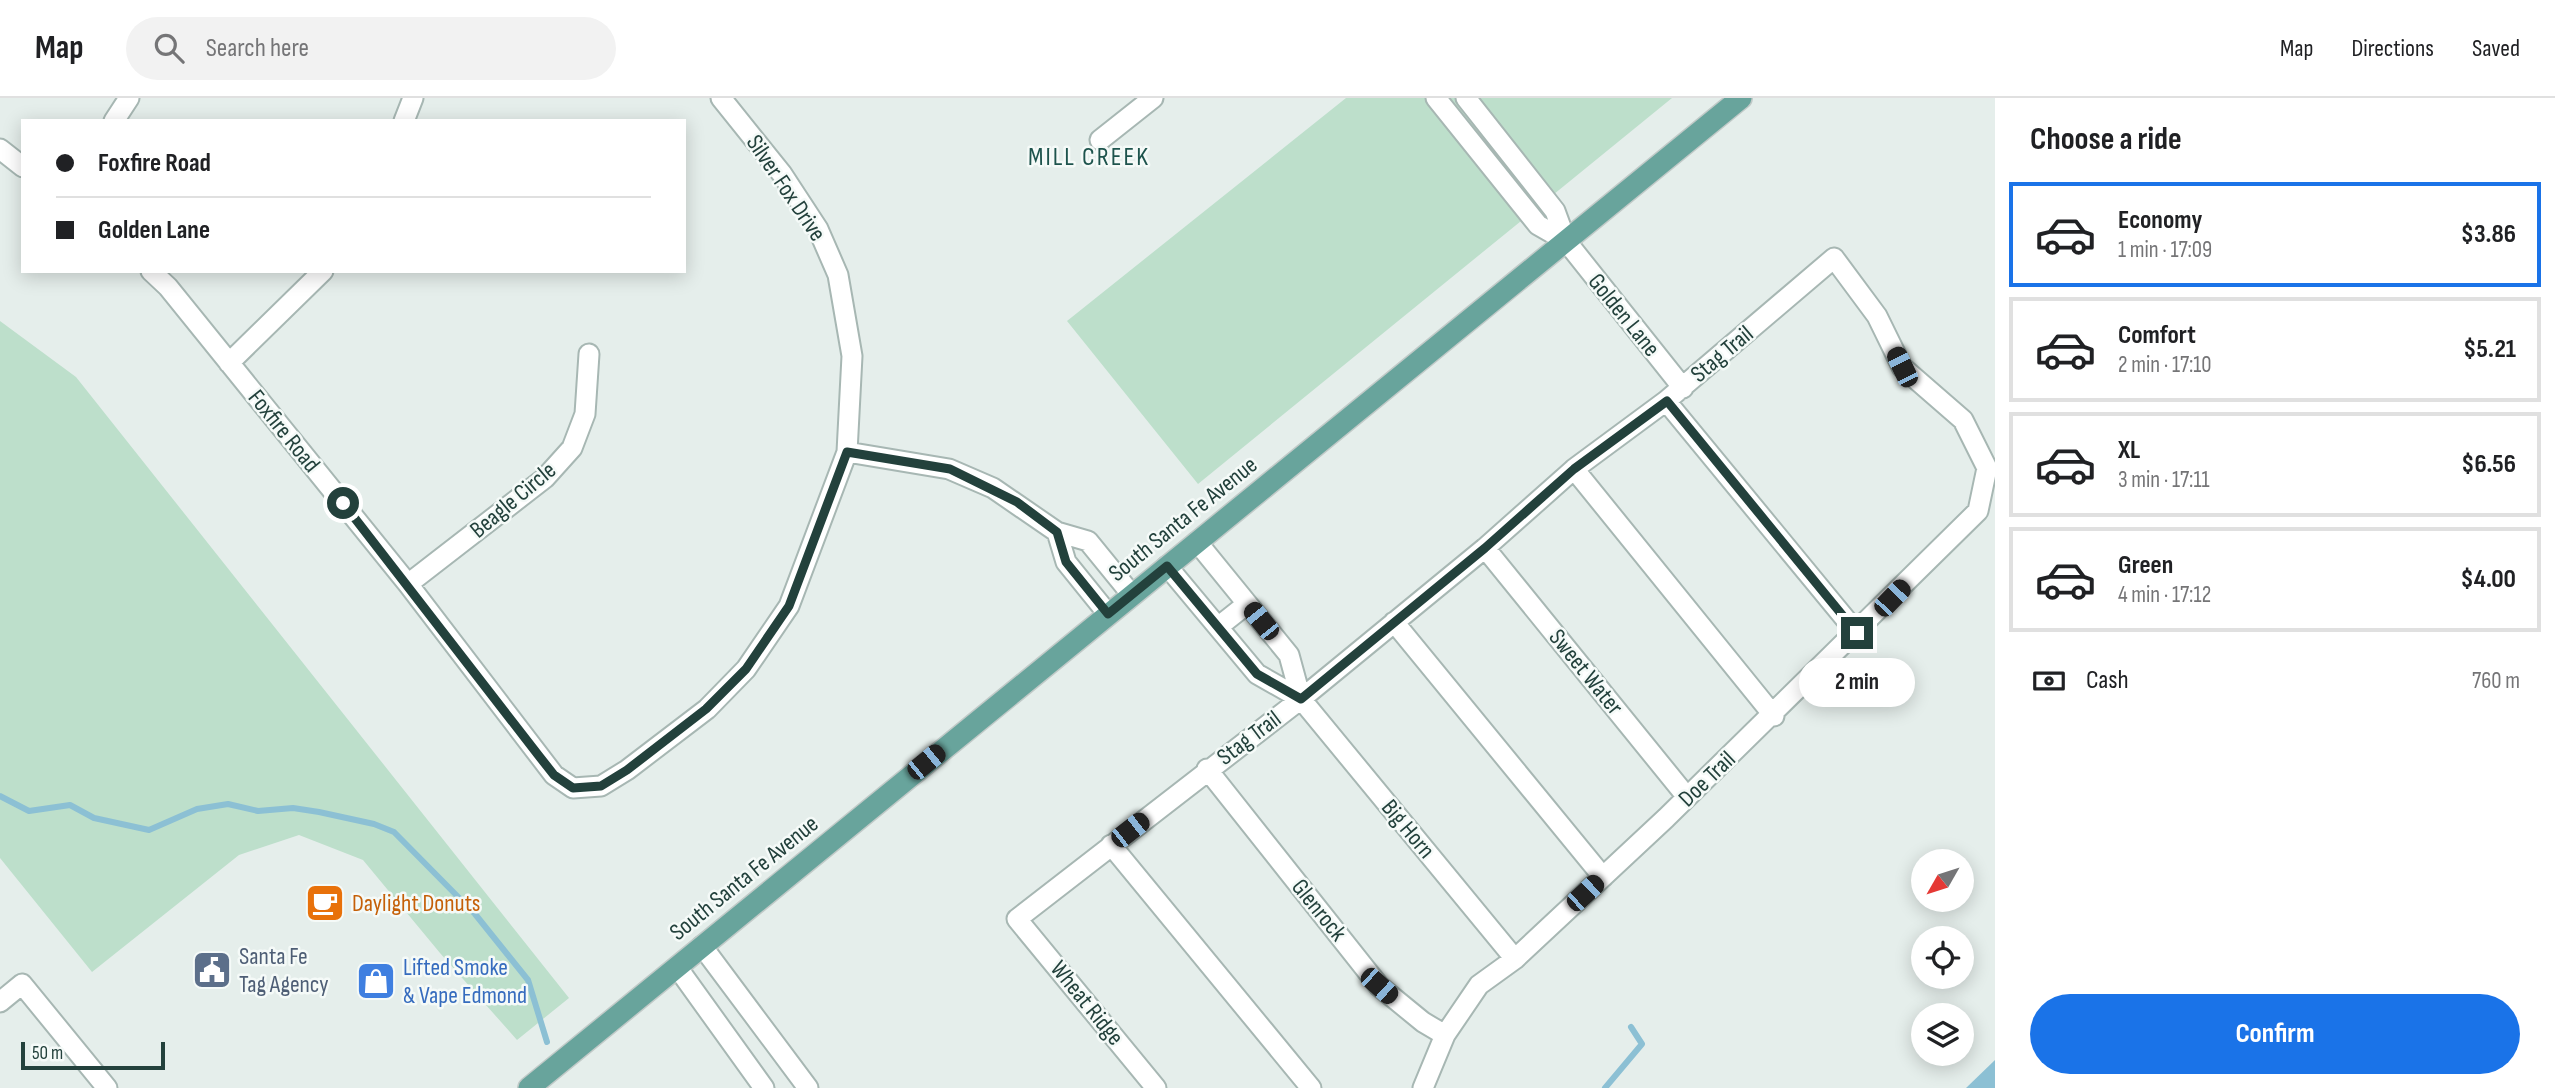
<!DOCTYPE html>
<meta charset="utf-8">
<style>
:root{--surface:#fff;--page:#f2f2f2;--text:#202124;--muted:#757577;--line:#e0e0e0;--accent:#1a73e8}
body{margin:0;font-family:"Sofia Sans Condensed",sans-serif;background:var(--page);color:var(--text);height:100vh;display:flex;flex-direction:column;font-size:26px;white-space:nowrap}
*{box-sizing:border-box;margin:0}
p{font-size:23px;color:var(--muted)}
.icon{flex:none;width:38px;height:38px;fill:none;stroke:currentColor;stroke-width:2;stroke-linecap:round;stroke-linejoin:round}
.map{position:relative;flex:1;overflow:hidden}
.side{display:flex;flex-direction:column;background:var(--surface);width:560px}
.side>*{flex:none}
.guide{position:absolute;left:21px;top:21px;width:665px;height:154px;border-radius:0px;box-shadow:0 4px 18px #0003;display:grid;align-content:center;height:154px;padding:0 35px;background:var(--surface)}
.needle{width:46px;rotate:231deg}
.tools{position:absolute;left:1911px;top:751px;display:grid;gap:14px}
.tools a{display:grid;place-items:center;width:63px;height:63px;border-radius:50%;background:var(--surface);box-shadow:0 4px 18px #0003;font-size:35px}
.scale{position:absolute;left:21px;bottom:18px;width:144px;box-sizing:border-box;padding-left:7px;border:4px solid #23413c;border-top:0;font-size:19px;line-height:24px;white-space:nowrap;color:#23413c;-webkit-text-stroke:5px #f5faf8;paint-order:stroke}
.end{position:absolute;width:32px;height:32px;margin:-16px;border:9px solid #23413c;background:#fff;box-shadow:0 0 0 4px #fff}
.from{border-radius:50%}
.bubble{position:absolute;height:49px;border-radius:24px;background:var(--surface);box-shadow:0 4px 18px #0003;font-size:23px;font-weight:700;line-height:49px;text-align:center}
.car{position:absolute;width:21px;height:42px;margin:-21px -10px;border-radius:9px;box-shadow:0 0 5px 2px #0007;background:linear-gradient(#222 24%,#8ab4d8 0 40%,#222 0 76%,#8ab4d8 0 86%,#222 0)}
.guide b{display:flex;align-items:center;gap:24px;height:66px;font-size:26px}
.guide b+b{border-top:2px solid var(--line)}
.guide i{width:18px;height:18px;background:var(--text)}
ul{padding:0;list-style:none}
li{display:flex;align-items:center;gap:21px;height:105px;margin:0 14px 10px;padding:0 21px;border:4px solid var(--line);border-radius:0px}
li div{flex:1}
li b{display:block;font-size:26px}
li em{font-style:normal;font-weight:700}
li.active{border-color:var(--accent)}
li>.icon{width:63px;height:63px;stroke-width:1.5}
h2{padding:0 35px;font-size:32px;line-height:84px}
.pay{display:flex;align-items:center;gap:18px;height:77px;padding:0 35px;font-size:26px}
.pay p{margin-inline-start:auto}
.action{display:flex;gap:14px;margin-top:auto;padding:14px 35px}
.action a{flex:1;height:80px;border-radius:42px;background:var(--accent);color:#fff;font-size:28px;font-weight:700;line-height:80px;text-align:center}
header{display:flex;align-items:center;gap:42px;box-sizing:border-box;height:98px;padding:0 35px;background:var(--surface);border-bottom:2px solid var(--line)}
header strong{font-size:33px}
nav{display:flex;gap:38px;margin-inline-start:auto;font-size:24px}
.search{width:490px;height:63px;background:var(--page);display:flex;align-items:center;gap:18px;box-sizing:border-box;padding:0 24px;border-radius:38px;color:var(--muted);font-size:26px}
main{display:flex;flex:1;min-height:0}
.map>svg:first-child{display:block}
.green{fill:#bddfcb}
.water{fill:#8cc0d4}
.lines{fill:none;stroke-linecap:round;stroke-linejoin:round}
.stream{stroke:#8cc0d4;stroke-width:6}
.minor-casing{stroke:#a7b7b3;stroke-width:23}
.major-casing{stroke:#c1cac8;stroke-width:24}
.minor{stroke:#fff;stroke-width:19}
.major{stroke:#68a49c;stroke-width:21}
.route{stroke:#23413c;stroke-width:9}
.labels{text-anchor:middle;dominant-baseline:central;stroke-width:5;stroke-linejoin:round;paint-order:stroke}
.street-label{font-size:24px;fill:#23413c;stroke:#f5faf8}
.food-label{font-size:24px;fill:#c56008;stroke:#f5faf8;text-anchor:start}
.service-label{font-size:24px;fill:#4e5e75;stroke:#f5faf8;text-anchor:start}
.shop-label{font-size:24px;fill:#366cbe;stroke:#f5faf8;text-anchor:start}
.neighbourhood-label{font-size:26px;letter-spacing:2px;fill:#1e544d;stroke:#f5faf8}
</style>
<header>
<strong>Map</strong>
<div class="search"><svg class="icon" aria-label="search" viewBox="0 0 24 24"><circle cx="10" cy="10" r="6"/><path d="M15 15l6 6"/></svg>Search here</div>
<nav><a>Map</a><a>Directions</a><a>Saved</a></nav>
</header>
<main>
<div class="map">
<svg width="1995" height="990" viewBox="0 0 1995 990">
<rect width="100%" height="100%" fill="#e5eeeb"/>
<path class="green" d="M1346,0H1672L1198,386L1067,223Z
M0,223L76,279L569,900L517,942L440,855L363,762L299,737L239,757L92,874L0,760Z"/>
<path class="water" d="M1995,962V990H1966Z"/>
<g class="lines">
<path class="stream" d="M0,698L29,713L70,707L94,720L149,732L197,711L228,706L258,713L293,710L319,714L374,726L394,734L475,816L528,882L547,944
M1605,990L1642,946L1631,929"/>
<g class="minor-casing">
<path id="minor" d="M1436,0L1538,127L1566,143
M1466,0L1555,113L1566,143L1683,290
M114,23L129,0
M404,23L413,0
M1100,42L1153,0
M0,51L23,69
M151,173L168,189L408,486L554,677L573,690L601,688L627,672L707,611L746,571L789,508L847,354L852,258L838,177L818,131L782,76L721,0
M229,265L323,173
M1666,303L1857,535
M847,354L949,371L993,390L1057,434L1088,443L1132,497
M1574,371L1774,618
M1057,434L1066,464L1108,516
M1197,444L1289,557L1301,601
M1485,450L1687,699
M1167,468L1257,576L1301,601L1515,861
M408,486L545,380L572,350L585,316L589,256
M1394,524L1603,779
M1218,529L1247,506
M1207,671L1379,888L1423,924L1445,937
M1111,747L1311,990
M702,848L808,990
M677,869L764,990
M0,904L22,886L107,990
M1156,990L1017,821L1301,601L1485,450L1574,371L1666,303L1834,160L1877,218L1902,269L1963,322L1987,370L1978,413L1666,720L1515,861L1479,887L1445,937L1423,990"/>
</g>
<g class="major-casing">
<path id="major" d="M529,990L1741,0"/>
</g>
<use href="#minor" class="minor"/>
<use href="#major" class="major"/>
</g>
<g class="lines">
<path class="route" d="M343,405L539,658L554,677L573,690L601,688L627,672L706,611L746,571L789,508L847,354L950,371L1017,404L1057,434L1066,464L1108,516L1167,468L1257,576L1301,601L1485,450L1574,371L1667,303L1857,535"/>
</g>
<defs>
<g id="cafe-square" transform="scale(2.0125)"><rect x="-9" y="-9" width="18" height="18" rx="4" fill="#e8710a" stroke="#f5faf8"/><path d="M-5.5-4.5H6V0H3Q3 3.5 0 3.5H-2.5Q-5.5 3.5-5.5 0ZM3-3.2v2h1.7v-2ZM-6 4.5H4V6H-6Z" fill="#fff"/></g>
<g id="civic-square" transform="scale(2.0125)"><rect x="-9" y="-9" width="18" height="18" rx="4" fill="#5c6f8a" stroke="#f5faf8"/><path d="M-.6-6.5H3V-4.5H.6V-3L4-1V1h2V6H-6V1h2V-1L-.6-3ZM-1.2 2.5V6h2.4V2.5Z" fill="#fff"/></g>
<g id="shop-square" transform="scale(2.0125)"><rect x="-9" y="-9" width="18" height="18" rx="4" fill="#3f7fe0" stroke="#f5faf8"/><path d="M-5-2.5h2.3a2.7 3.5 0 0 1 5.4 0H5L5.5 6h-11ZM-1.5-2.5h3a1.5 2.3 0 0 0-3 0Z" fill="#fff"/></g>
</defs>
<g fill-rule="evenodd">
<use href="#cafe-square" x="325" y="805"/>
<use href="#civic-square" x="212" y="872"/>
<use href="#shop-square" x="376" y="883"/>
</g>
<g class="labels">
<g class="street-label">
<text transform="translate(786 90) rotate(56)">Silver Fox Drive</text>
<text transform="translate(1624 217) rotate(51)">Golden Lane</text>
<text transform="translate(1722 256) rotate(-40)">Stag Trail</text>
<text transform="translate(284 333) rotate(51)">Foxfire Road</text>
<text transform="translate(513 402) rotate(-40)">Beagle Circle</text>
<text transform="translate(1183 421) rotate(-39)">South Santa Fe Avenue</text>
<text transform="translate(1586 574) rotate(51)">Sweet Water</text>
<text transform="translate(1249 640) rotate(-37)">Stag Trail</text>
<text transform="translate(1707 681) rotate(-44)">Doe Trail</text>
<text transform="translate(1408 731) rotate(50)">Big Horn</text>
<text transform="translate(744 780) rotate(-39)">South Santa Fe Avenue</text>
<text transform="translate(1319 812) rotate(51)">Glenrock</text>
<text transform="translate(1087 905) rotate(51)">Wheat Ridge</text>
</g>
<g class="food-label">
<text x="352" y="805">Daylight Donuts</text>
</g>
<g class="service-label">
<text x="239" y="858">Santa Fe<tspan x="239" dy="28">Tag Agency</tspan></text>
</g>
<g class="shop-label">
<text x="403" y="869">Lifted Smoke<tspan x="403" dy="28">&amp; Vape Edmond</tspan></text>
</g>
<g class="neighbourhood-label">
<text x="1089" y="59">MILL CREEK</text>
</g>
</g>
</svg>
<div class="tools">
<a><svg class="needle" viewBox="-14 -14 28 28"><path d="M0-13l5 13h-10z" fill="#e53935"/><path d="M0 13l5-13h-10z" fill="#757577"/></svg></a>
<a><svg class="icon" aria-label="locate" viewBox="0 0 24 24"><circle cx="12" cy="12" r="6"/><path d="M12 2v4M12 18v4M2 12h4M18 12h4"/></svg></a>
<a><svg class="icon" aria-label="layers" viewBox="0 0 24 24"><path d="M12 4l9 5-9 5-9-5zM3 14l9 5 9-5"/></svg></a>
</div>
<div class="scale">50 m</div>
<i class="end from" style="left:343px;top:405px"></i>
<i class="end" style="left:1857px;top:535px"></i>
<div class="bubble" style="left:1799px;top:560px;width:116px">2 min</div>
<i class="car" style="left:1902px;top:269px;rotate:334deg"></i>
<i class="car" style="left:1892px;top:500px;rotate:44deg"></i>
<i class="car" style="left:1261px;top:523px;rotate:321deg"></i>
<i class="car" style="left:926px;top:664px;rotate:51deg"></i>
<i class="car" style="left:1130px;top:732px;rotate:52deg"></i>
<i class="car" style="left:1585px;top:795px;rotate:47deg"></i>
<i class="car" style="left:1379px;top:888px;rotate:132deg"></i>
<div class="guide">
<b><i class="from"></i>Foxfire Road</b>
<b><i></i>Golden Lane</b>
</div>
</div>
<section class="side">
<h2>Choose a ride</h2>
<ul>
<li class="active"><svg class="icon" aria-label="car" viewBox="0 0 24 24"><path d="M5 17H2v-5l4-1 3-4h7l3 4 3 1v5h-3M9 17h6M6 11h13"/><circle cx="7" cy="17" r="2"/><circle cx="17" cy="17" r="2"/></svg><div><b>Economy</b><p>1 min · 17:09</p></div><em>$3.86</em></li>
<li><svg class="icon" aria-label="car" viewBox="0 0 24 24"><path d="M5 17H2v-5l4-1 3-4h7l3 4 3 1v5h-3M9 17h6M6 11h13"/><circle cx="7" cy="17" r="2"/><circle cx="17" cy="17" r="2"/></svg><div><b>Comfort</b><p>2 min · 17:10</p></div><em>$5.21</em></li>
<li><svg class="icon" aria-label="car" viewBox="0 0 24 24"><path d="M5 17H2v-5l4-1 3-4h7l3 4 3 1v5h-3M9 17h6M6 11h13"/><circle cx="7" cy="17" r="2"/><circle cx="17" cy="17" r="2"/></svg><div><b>XL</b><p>3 min · 17:11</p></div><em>$6.56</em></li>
<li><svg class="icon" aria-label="car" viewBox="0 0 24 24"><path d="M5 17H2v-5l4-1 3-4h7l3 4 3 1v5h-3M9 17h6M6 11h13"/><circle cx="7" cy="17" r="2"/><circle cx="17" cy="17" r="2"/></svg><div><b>Green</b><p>4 min · 17:12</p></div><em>$4.00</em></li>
</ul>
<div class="pay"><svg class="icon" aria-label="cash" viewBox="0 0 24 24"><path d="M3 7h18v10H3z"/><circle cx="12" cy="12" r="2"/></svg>Cash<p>760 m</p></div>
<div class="action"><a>Confirm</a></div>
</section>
</main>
